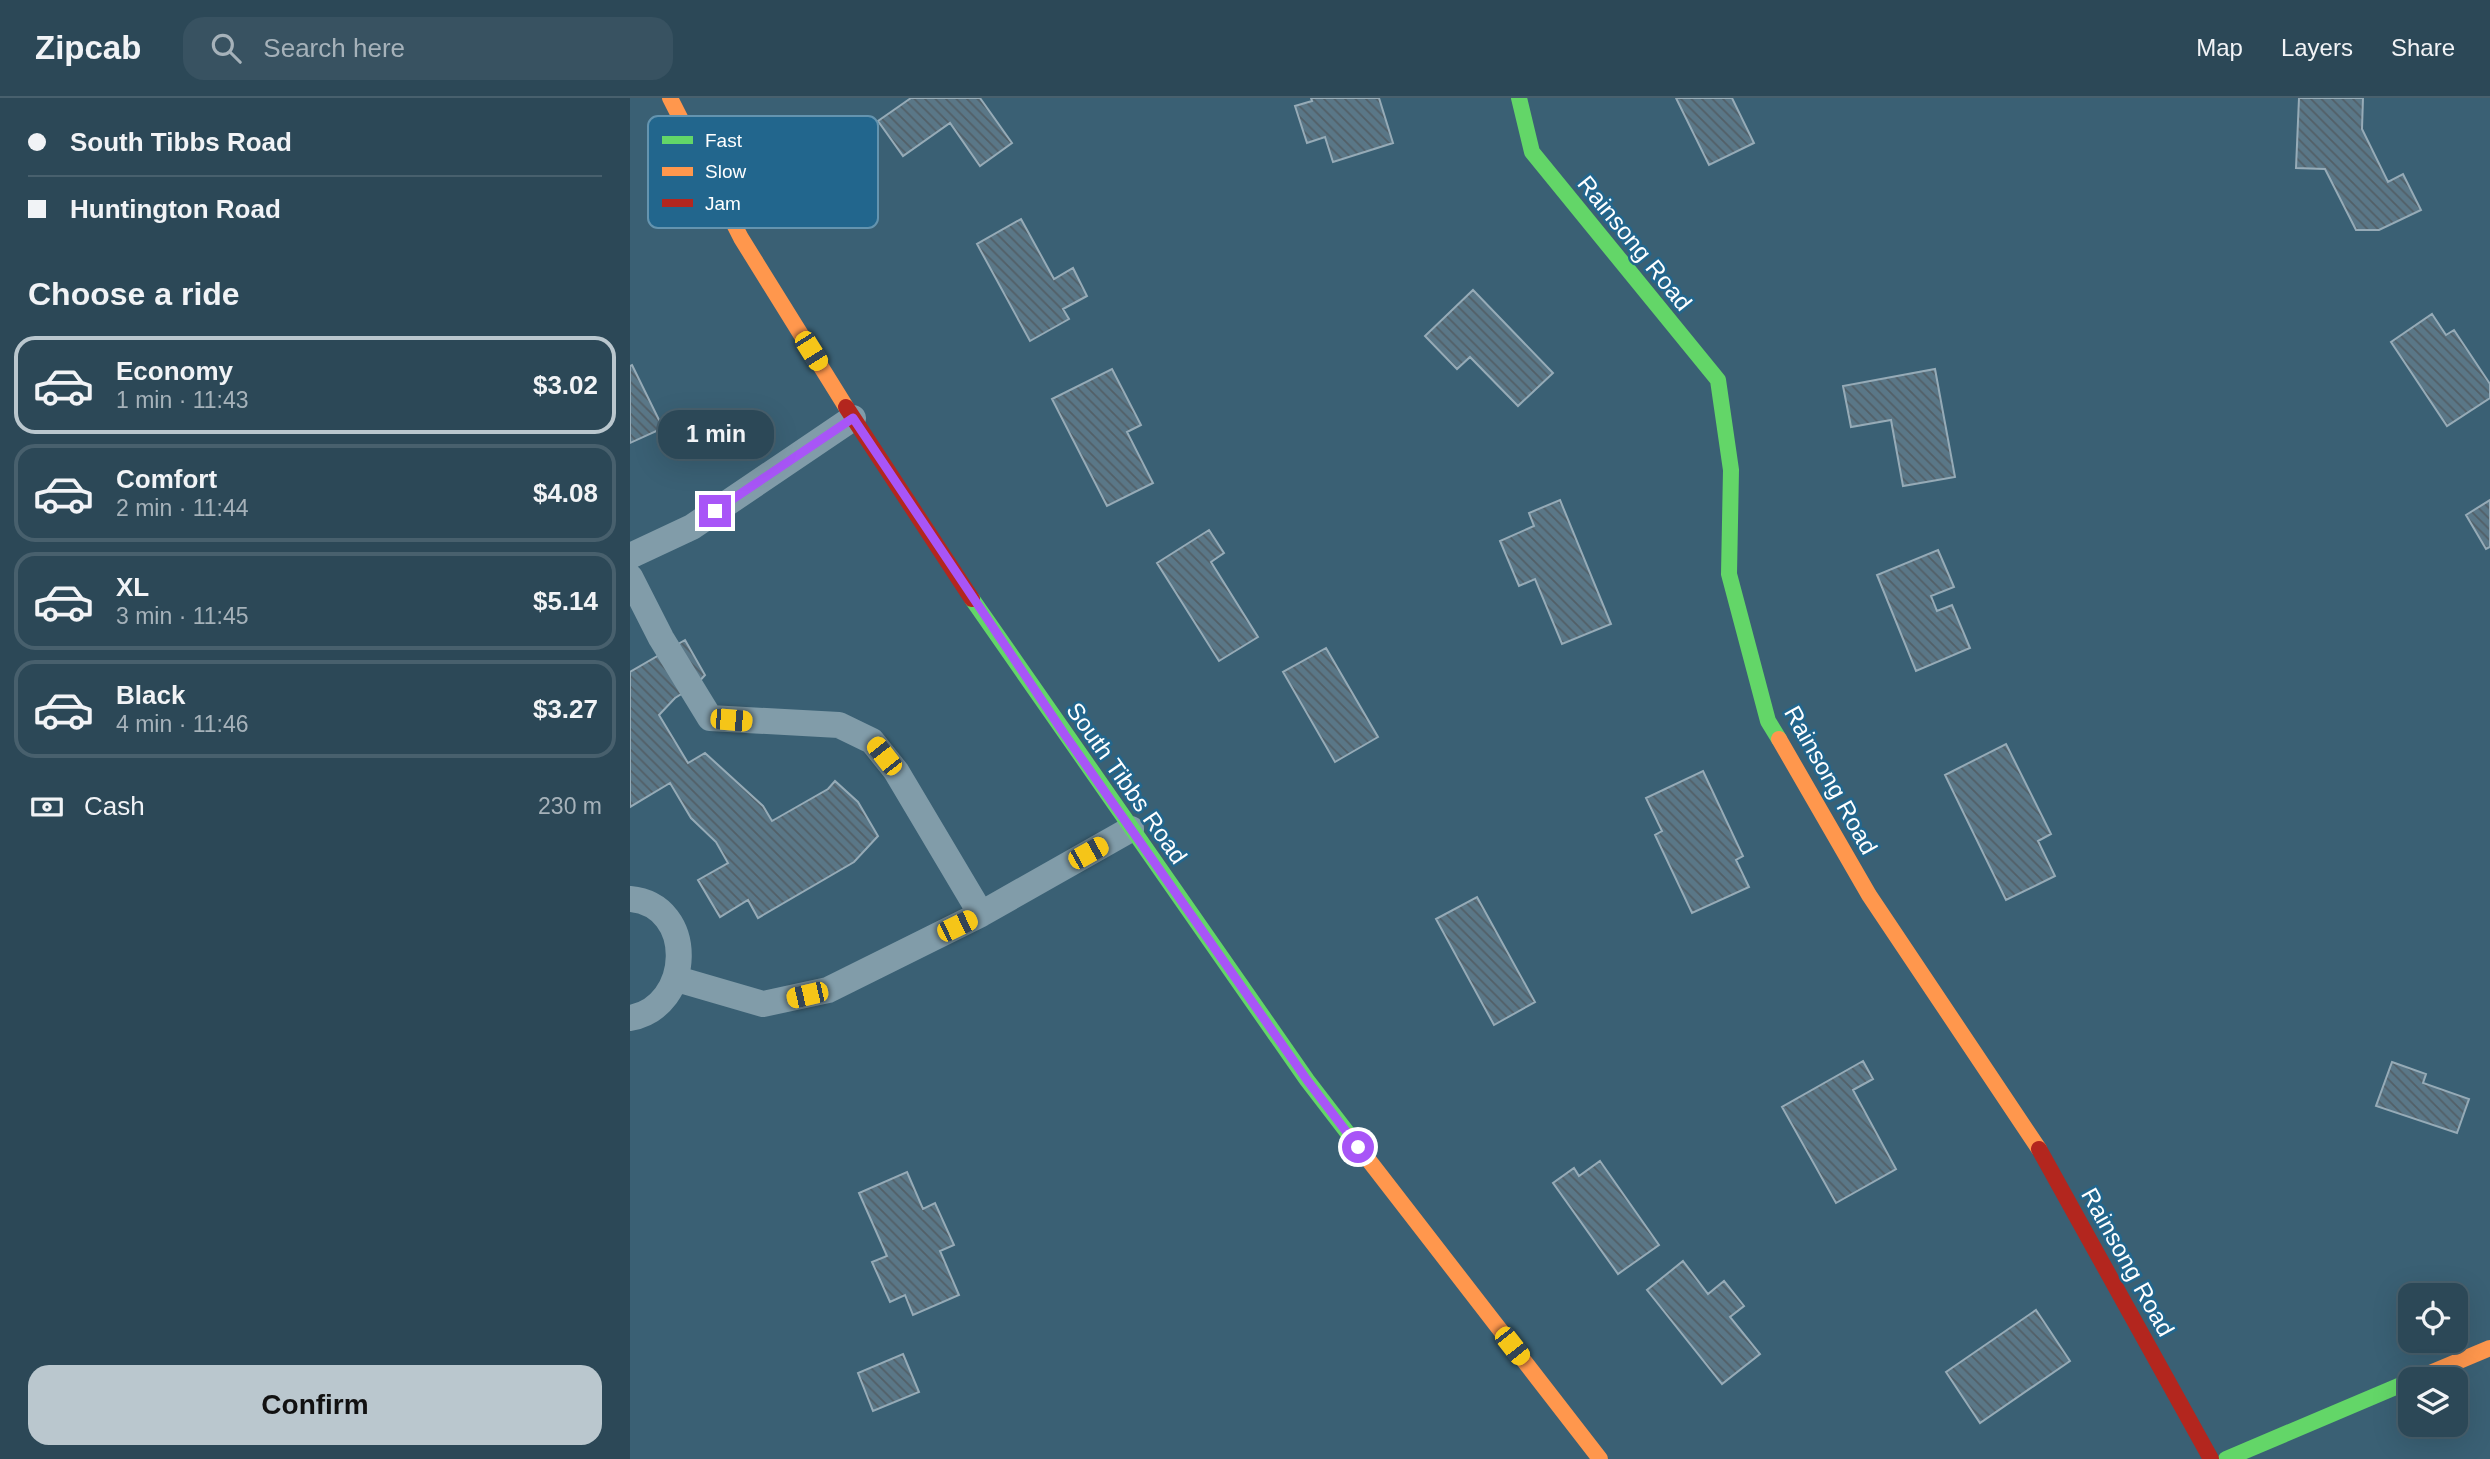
<!DOCTYPE html>
<meta charset="utf-8">
<style>
:root{--surface:#2c4857;--page:#385261;--text:#f1f3f6;--muted:#a6b2ba;--line:#48606d;--accent:#bac7ce}
body{margin:0;font-family:Arial,sans-serif;background:var(--page);color:var(--text);height:100vh;display:flex;flex-direction:column;font-size:26px;white-space:nowrap}
*{box-sizing:border-box;margin:0}
p{font-size:23px;color:var(--muted)}
.icon{flex:none;width:38px;height:38px;fill:none;stroke:currentColor;stroke-width:2;stroke-linecap:round;stroke-linejoin:round}
.map{position:relative;flex:1;overflow:hidden}
.drawer{display:flex;flex-direction:column;background:var(--surface);width:630px}
.drawer>*{flex:none}
.guide{display:grid;align-content:center;height:154px;padding:0 28px;background:var(--surface)}
.tools{position:absolute;left:1768px;top:1185px;display:grid;gap:14px}
.tools a{display:grid;place-items:center;width:70px;height:70px;border-radius:14px;background:var(--surface);box-shadow:0 7px 28px #0002,0 0 0 2px var(--line);font-size:35px}
.end{position:absolute;width:32px;height:32px;margin:-16px;border:9px solid #a855f7;background:#fff;box-shadow:0 0 0 4px #fff}
.from{border-radius:50%}
.bubble{position:absolute;height:49px;border-radius:21px;background:var(--surface);box-shadow:0 7px 28px #0002,0 0 0 2px var(--line);font-size:23px;font-weight:700;line-height:49px;text-align:center}
.car{position:absolute;width:21px;height:42px;margin:-21px -10px;border-radius:9px;box-shadow:0 0 5px 2px #0007;background:linear-gradient(#f5c518 24%,#345 0 40%,#f5c518 0 76%,#345 0 86%,#f5c518 0)}
.guide b{display:flex;align-items:center;gap:24px;height:66px;font-size:26px}
.guide b+b{border-top:2px solid var(--line)}
.guide i{width:18px;height:18px;background:var(--text)}
ul{padding:0;list-style:none}
li{display:flex;align-items:center;gap:21px;height:98px;margin:0 14px 10px;padding:0 14px;border:4px solid var(--line);border-radius:21px}
li div{flex:1}
li b{display:block;font-size:26px}
li em{font-style:normal;font-weight:700}
li.selected{border-color:var(--accent)}
li>.icon{width:63px;height:63px;stroke-width:1.5}
h2{padding:0 28px;font-size:32px;line-height:84px}
.pay{display:flex;align-items:center;gap:18px;height:77px;padding:0 28px;font-size:26px}
.pay p{margin-inline-start:auto}
.button{display:flex;gap:14px;margin-top:auto;padding:14px 28px}
.button a{flex:1;height:80px;border-radius:21px;background:var(--accent);color:#111;font-size:28px;font-weight:700;line-height:80px;text-align:center}
header{display:flex;align-items:center;gap:42px;box-sizing:border-box;height:98px;padding:0 35px;background:var(--surface);border-bottom:2px solid var(--line)}
header strong{font-size:33px}
nav{display:flex;gap:38px;margin-inline-start:auto;font-size:24px}
.search{width:490px;height:63px;background:var(--page);display:flex;align-items:center;gap:18px;box-sizing:border-box;padding:0 24px;border-radius:21px;color:var(--muted);font-size:26px}
main{display:flex;flex:1;min-height:0}
.map>svg:first-child{display:block}
.building{fill:url(#building-back-hatch);stroke:#96abb7;stroke-width:2}
.lines{fill:none;stroke-linecap:round;stroke-linejoin:round}
.street{stroke:#819ca9;stroke-width:26}
.fast{stroke:#63d668;stroke-width:16}
.slow{stroke:#ff974d;stroke-width:16}
.jam{stroke:#b3261e;stroke-width:16}
.route{stroke:#a855f7;stroke-width:9}
.labels{text-anchor:middle;dominant-baseline:central;stroke-width:5;stroke-linejoin:round;paint-order:stroke}
.street-label{font-size:24px;fill:#fff;stroke:#22668d}
.key{fill:#22668d;stroke:#6494af;stroke-width:2}
.key-label{font-size:19px;fill:#fff}
</style>
<header>
<strong>Zipcab</strong>
<div class="search"><svg class="icon" aria-label="search" viewBox="0 0 24 24"><circle cx="10" cy="10" r="6"/><path d="M15 15l6 6"/></svg>Search here</div>
<nav><a>Map</a><a>Layers</a><a>Share</a></nav>
</header>
<main>
<section class="drawer">
<div class="guide">
<b><i class="from"></i>South Tibbs Road</b>
<b><i></i>Huntington Road</b>
</div>
<h2>Choose a ride</h2>
<ul>
<li class="selected"><svg class="icon" aria-label="car" viewBox="0 0 24 24"><path d="M5 17H2v-5l4-1 3-4h7l3 4 3 1v5h-3M9 17h6M6 11h13"/><circle cx="7" cy="17" r="2"/><circle cx="17" cy="17" r="2"/></svg><div><b>Economy</b><p>1 min · 11:43</p></div><em>$3.02</em></li>
<li><svg class="icon" aria-label="car" viewBox="0 0 24 24"><path d="M5 17H2v-5l4-1 3-4h7l3 4 3 1v5h-3M9 17h6M6 11h13"/><circle cx="7" cy="17" r="2"/><circle cx="17" cy="17" r="2"/></svg><div><b>Comfort</b><p>2 min · 11:44</p></div><em>$4.08</em></li>
<li><svg class="icon" aria-label="car" viewBox="0 0 24 24"><path d="M5 17H2v-5l4-1 3-4h7l3 4 3 1v5h-3M9 17h6M6 11h13"/><circle cx="7" cy="17" r="2"/><circle cx="17" cy="17" r="2"/></svg><div><b>XL</b><p>3 min · 11:45</p></div><em>$5.14</em></li>
<li><svg class="icon" aria-label="car" viewBox="0 0 24 24"><path d="M5 17H2v-5l4-1 3-4h7l3 4 3 1v5h-3M9 17h6M6 11h13"/><circle cx="7" cy="17" r="2"/><circle cx="17" cy="17" r="2"/></svg><div><b>Black</b><p>4 min · 11:46</p></div><em>$3.27</em></li>
</ul>
<div class="pay"><svg class="icon" aria-label="cash" viewBox="0 0 24 24"><path d="M3 7h18v10H3z"/><circle cx="12" cy="12" r="2"/></svg>Cash<p>230 m</p></div>
<div class="button"><a>Confirm</a></div>
</section>
<div class="map">
<svg width="1860" height="1361" viewBox="0 0 1860 1361">
<defs>
<pattern id="building-back-hatch" width="6" height="6" patternUnits="userSpaceOnUse" patternTransform="scale(1.75)"><rect width="6" height="6" fill="#5a7787"/><path d="M-1 5l2 2M0 0l6 6M5-1l2 2" fill="none" stroke="#525f67"/></pattern>
</defs>
<rect width="100%" height="100%" fill="#3a6074"/>
<path class="building" d="M281,0H350L382,45L350,68L320,25L273,58L248,23Z
M681,0H749L763,45L703,64L695,39L677,45L665,8L682,3Z
M1046,0H1102L1124,45L1079,67Z
M1669,0H1733L1732,31L1758,84L1773,76L1791,112L1749,132H1726L1695,71L1666,70Z
M391,121L424,181L443,170L457,198L433,211L439,221L400,243L347,146Z
M843,192L923,275L888,308L840,259L827,271L795,238Z
M1802,216L1816,237L1824,232L1860,286V300L1817,328L1761,244Z
M2,267L33,330L0,345V268Z
M482,271L511,327L497,334L523,385L477,408L422,301Z
M1305,271L1325,379L1273,388L1261,322L1221,329L1213,288Z
M930,402L981,526L932,546L905,481L889,488L870,443L904,428L899,415Z
M1860,402V449L1856,451L1836,417Z
M579,432L594,455L581,464L628,539L589,563L527,465Z
M1308,452L1324,489L1301,498L1307,513L1322,507L1340,550L1286,573L1247,477Z
M55,542L75,577L66,587L45,600L29,617L58,665L75,655L133,708L142,723L198,691L205,683L228,704L248,738L224,764L128,820L118,802L90,819L68,782L98,765L86,744L61,720L40,685L0,709V574Z
M696,550L748,639L705,664L653,574Z
M1376,646L1421,736L1408,743L1425,778L1376,802L1315,677Z
M1073,673L1113,758L1106,762L1119,789L1062,815L1025,737L1032,733L1016,700Z
M847,799L905,904L864,927L806,821Z
M1233,963L1243,981L1223,992L1266,1071L1206,1105L1152,1009Z
M1762,964L1796,976L1793,985L1839,1001L1827,1035L1746,1008Z
M970,1063L1029,1147L988,1176L923,1085L944,1070L949,1078Z
M277,1074L293,1111L305,1105L324,1147L310,1153L329,1197L283,1217L275,1197L260,1204L242,1164L257,1158L229,1095Z
M1053,1163L1078,1196L1094,1183L1114,1208L1100,1219L1130,1256L1092,1286L1017,1192Z
M1406,1212L1440,1263L1350,1325L1316,1274Z
M273,1256L289,1294L243,1313L228,1275Z"/>
<g class="lines">
<path class="street" d="M0,458L62,429L223,320
M0,479L31,540L80,620L209,627L242,643L266,673L351,816
M0,801C67,807 63,909 0,920
M47,881L133,906L198,892L351,816L501,731"/>
<path class="fast" d="M889,0L902,54L1088,282L1101,372L1099,476L1138,623L1149,641
M342,501L677,982L720,1038
M1596,1361L1780,1283"/>
<path class="slow" d="M40,0L111,140L216,309
M1149,641L1239,797L1409,1051
M720,1038L970,1361
M1786,1281L1860,1250"/>
<path class="jam" d="M216,309L342,501
M1409,1051L1581,1361"/>
</g>
<g class="lines">
<path class="route" d="M85,413L223,320L435,637L677,982L728,1049"/>
</g>
<g class="labels">
<g class="street-label">
<text transform="translate(1005 145) rotate(51)">Rainsong Road</text>
<text transform="translate(1201 682) rotate(61)">Rainsong Road</text>
<text transform="translate(497 685) rotate(55)">South Tibbs Road</text>
<text transform="translate(1498 1164) rotate(61)">Rainsong Road</text>
</g>
</g>
<rect x="18" y="18" width="230" height="112" rx="10" class="key"/>
<rect x="32" y="38" width="31" height="8" fill="#63d668"/>
<rect x="32" y="69" width="31" height="9" fill="#ff974d"/>
<rect x="32" y="101" width="31" height="8" fill="#b3261e"/>
<g class="key-label">
<text x="75" y="49">Fast</text>
<text x="75" y="80">Slow</text>
<text x="75" y="112">Jam</text>
</g>
</svg>
<div class="tools">
<a><svg class="icon" aria-label="locate" viewBox="0 0 24 24"><circle cx="12" cy="12" r="6"/><path d="M12 2v4M12 18v4M2 12h4M18 12h4"/></svg></a>
<a><svg class="icon" aria-label="layers" viewBox="0 0 24 24"><path d="M12 4l9 5-9 5-9-5zM3 14l9 5 9-5"/></svg></a>
</div>
<i class="end from" style="left:728px;top:1049px"></i>
<i class="end" style="left:85px;top:413px"></i>
<div class="bubble" style="left:28px;top:312px;width:116px">1 min</div>
<i class="car" style="left:181px;top:253px;rotate:148deg"></i>
<i class="car" style="left:101px;top:622px;rotate:95deg"></i>
<i class="car" style="left:254px;top:658px;rotate:322deg"></i>
<i class="car" style="left:458px;top:755px;rotate:61deg"></i>
<i class="car" style="left:327px;top:828px;rotate:64deg"></i>
<i class="car" style="left:177px;top:897px;rotate:257deg"></i>
<i class="car" style="left:882px;top:1248px;rotate:142deg"></i>
</div>
</main>
